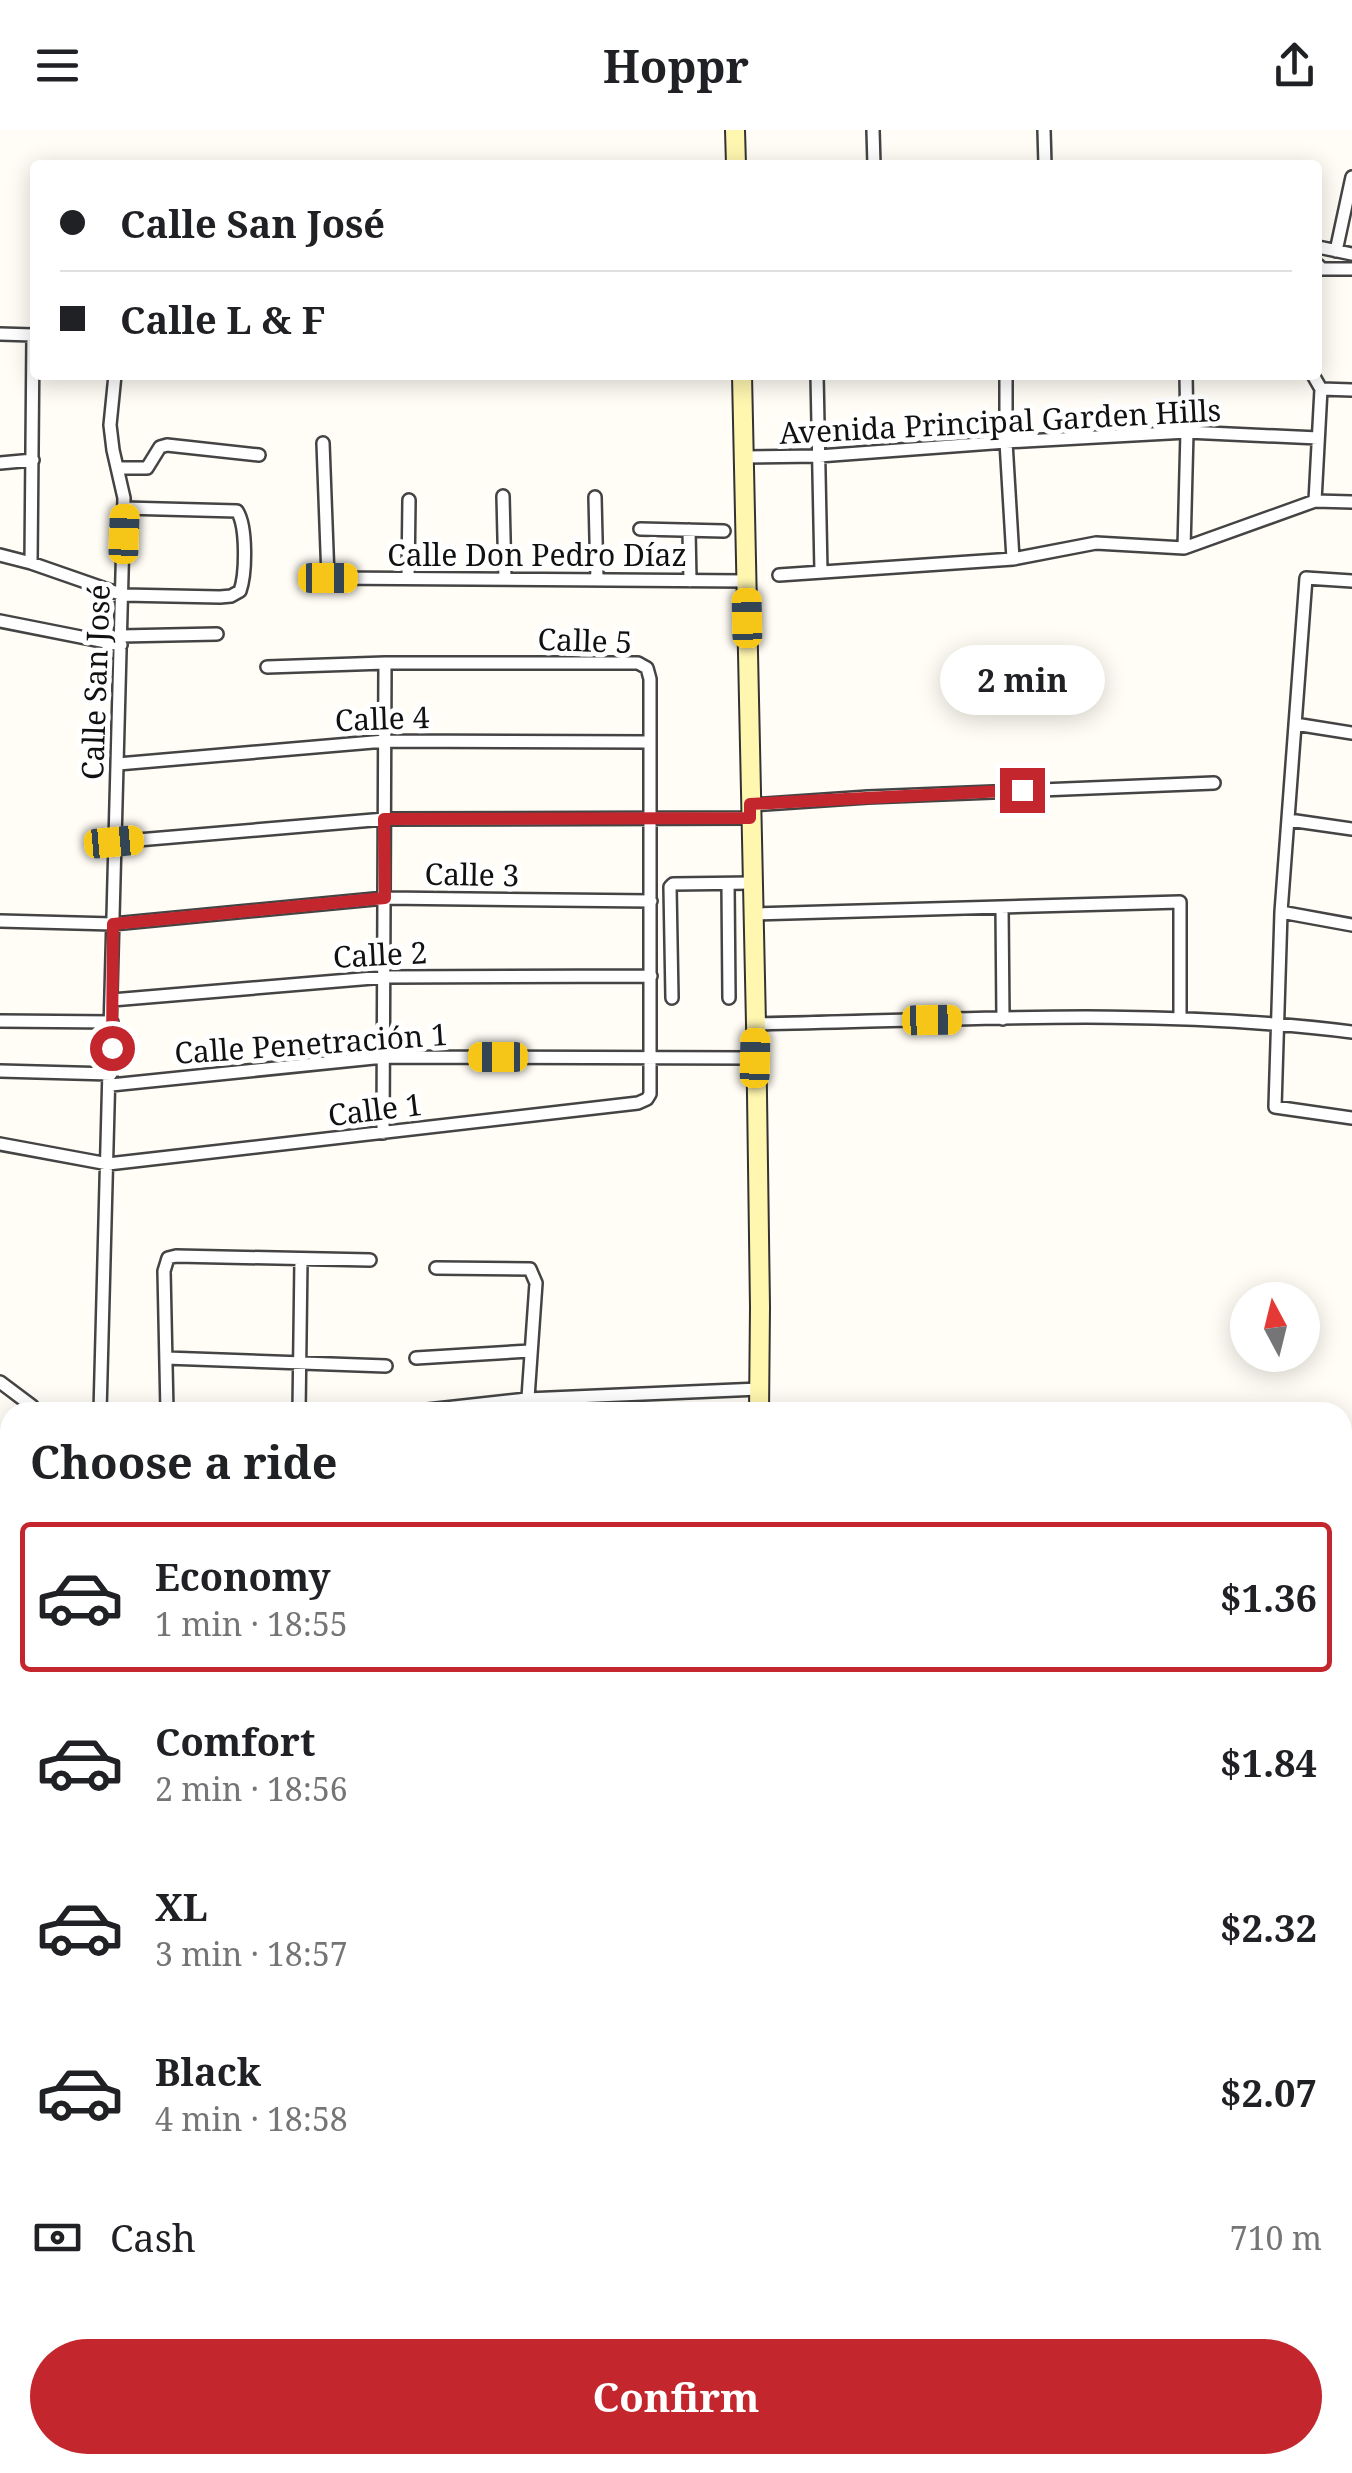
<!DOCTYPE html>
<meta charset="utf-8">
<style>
:root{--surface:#fff;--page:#f6f6f6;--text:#202124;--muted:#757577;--line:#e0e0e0;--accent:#c4262e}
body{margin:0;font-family:"Noto Serif",serif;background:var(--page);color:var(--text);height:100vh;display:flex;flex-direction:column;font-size:38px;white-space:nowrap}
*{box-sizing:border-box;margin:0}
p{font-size:32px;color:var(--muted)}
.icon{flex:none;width:55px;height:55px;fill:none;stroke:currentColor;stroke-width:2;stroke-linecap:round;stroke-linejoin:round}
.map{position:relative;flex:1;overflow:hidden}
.drawer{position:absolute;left:0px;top:1272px;width:1352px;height:1072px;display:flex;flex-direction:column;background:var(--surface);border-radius:30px 30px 0 0;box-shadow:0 5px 25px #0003}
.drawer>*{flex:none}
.top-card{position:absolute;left:30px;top:30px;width:1292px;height:220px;border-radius:10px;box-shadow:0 5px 25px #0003;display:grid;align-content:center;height:220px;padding:0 30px;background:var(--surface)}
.needle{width:65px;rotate:353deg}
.buttons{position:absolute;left:1230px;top:1152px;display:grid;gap:20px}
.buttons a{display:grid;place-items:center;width:90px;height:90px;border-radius:50%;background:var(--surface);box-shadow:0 5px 25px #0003;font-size:50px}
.end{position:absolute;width:45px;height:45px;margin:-22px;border:12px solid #c4262e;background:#fff;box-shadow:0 0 0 5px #fff}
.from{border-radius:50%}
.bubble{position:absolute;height:70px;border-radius:35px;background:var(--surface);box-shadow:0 5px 25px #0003;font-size:32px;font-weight:700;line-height:70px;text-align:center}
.car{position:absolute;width:30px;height:60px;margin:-30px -15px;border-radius:12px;box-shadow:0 0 8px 2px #0007;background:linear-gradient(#f5c518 24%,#345 0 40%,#f5c518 0 76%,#345 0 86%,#f5c518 0)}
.top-card b{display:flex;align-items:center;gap:35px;height:95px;font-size:38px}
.top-card b+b{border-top:2px solid var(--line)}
.top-card i{width:25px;height:25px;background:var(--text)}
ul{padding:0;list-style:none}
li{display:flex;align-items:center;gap:30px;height:150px;margin:0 20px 15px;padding:0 10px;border:5px solid transparent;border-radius:10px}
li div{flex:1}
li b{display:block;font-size:38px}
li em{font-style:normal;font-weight:700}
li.current{border-color:var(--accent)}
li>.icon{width:90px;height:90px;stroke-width:1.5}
h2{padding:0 30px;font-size:45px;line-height:120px}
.pay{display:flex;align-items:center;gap:25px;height:110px;padding:0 30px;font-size:38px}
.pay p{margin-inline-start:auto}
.action{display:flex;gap:20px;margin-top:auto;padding:20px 30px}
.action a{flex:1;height:115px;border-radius:60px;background:var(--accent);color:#fff;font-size:40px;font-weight:700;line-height:115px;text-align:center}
header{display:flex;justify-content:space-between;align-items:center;height:130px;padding:0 30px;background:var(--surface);font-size:45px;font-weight:700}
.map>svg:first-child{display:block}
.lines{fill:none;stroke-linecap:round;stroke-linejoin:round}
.stream{stroke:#3f96cf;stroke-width:4}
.street-casing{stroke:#444;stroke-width:16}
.secondary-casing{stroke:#333;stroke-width:22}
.street{stroke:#fff;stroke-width:11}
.secondary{stroke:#fff6b0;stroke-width:18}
.route{stroke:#c4262e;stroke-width:12}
.labels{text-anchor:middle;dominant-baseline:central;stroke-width:10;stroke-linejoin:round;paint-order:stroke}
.street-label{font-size:30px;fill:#111;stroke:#fff}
</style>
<header><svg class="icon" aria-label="menu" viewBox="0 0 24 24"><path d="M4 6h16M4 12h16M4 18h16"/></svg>Hoppr<svg class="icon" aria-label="share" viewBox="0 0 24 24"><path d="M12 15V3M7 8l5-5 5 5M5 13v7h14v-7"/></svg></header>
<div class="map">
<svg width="1352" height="2343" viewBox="0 0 1352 2343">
<rect width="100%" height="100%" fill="#fffdf5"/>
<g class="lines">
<path class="stream" d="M1342,2015L1352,2061
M128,2335L131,2343"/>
<g class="street-casing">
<path id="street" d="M873,0L874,35
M1044,0L1045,35
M1318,117L1352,124
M1336,121L1352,47
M1318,135L1322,139H1352
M0,204L33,205L31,433
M817,245L821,442
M1006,245V312L1013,429
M1313,245L1321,259L1315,371
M1321,259L1352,260
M323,313L328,448L746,451
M744,327L819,326L1006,312L1187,302L1318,308
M0,333L33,330
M118,338H147L160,317L167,315L259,325
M503,366L505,449
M595,367L597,450
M640,399L724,401
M689,400L690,451
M1184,418L1187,302L1186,245
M0,425L31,433L123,465L220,467L231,466L240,461C246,444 247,396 237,381L124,378
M779,445L1013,429L1096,413L1184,418L1315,371L1352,372
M408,448L409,370
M1352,451L1306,448L1281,782L1275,977L1352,988
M0,491L121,515
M121,506L217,504
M1295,594L1352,603
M118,634L385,611L649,612
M750,675L868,667L1214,653
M1289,690L1352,699
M114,712L385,689L749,688
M728,754L729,868
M1002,777L1003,889
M1281,782L1352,795
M754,784L1180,772V887
M0,791L113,794L385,768L651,771
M672,868L670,757L673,754L753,753
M112,870L385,847L651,846
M0,891L112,892
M756,894C954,890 1155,877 1352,902
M0,941L111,944
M111,955L384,927L755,928
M383,1003L385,533
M0,1014L108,1034L638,973L647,969L650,964V549L647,538L638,533H385L267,537
M436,1138L530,1139L536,1153L527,1282
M166,1228L386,1236
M416,1228L530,1221
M0,1252L32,1276V1282
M100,1282L124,368L113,320L110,295L115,245
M167,1282L164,1141L168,1128L176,1126L370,1130
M299,1282L301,1129
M409,1282L527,1269L759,1259
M0,1328H10
M0,1428L10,1427
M0,1516L10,1515
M0,1608L10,1606
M1342,1640L1352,1643
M0,1760L10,1768
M0,1819L10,1818
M0,1911L10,1910
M0,2022H10
M0,2098L10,2081
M767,2335L800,2343
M1092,2335L1098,2343
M745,2343L748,2335
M920,2343L922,2335"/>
</g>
<g class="secondary-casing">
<path id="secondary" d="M735,0L736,35
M742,245L756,894L760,1177L759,1282
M1342,2257L1352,2247
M568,2343L569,2335
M1281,2343L1283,2335"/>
</g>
<use href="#street" class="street"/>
<use href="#secondary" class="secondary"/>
</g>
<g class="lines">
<path class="route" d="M112,918L113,794L385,768L384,689L750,688V674L1022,660"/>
</g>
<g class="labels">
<g class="street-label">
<text transform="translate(1000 291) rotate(-3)">Avenida Principal Garden Hills</text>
<text x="537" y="424">Calle Don Pedro Díaz</text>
<text transform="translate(585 510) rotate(2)">Calle 5</text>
<text transform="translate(95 552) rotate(-88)">Calle San José</text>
<text transform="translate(382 588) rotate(-2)">Calle 4</text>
<text transform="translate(472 744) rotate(1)">Calle 3</text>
<text transform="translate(380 824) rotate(-3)">Calle 2</text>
<text transform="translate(311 913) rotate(-4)">Calle Penetración 1</text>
<text transform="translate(375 979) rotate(-7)">Calle 1</text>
</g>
</g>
</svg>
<div class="buttons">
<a><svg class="needle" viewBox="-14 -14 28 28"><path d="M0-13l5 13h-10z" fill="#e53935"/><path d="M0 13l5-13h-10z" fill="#757577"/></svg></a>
</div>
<i class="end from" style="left:112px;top:918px"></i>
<i class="end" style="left:1022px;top:660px"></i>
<div class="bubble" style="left:940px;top:515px;width:165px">2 min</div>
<i class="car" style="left:124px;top:404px;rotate:2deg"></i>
<i class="car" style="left:328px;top:448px;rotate:90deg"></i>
<i class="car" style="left:747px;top:488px;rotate:359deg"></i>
<i class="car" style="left:114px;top:712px;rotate:85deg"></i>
<i class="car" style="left:932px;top:890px;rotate:89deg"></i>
<i class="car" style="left:498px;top:927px;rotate:270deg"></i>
<i class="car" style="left:755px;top:928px;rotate:1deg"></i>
<div class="top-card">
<b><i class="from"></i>Calle San José</b>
<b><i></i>Calle L &amp; F</b>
</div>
<section class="drawer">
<h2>Choose a ride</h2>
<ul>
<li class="current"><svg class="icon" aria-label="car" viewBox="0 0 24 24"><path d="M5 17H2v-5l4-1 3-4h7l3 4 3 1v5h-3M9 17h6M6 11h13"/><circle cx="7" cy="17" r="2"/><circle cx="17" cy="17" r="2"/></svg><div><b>Economy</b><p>1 min · 18:55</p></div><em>$1.36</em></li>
<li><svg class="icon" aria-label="car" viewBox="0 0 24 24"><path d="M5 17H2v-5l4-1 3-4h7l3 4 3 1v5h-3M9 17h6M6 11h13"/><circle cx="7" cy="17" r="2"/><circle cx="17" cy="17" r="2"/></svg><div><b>Comfort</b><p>2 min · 18:56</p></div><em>$1.84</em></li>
<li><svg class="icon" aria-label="car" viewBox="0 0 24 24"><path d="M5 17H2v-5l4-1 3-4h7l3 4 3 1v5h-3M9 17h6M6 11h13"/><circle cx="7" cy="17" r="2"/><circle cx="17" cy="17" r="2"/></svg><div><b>XL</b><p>3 min · 18:57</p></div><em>$2.32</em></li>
<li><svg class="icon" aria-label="car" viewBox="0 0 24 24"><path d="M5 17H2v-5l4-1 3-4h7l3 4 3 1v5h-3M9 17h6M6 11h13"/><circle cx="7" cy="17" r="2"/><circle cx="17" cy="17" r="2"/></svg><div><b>Black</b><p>4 min · 18:58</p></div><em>$2.07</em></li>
</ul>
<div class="pay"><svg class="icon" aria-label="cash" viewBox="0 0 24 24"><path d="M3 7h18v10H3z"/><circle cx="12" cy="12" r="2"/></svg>Cash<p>710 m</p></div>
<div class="action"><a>Confirm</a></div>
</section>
</div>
